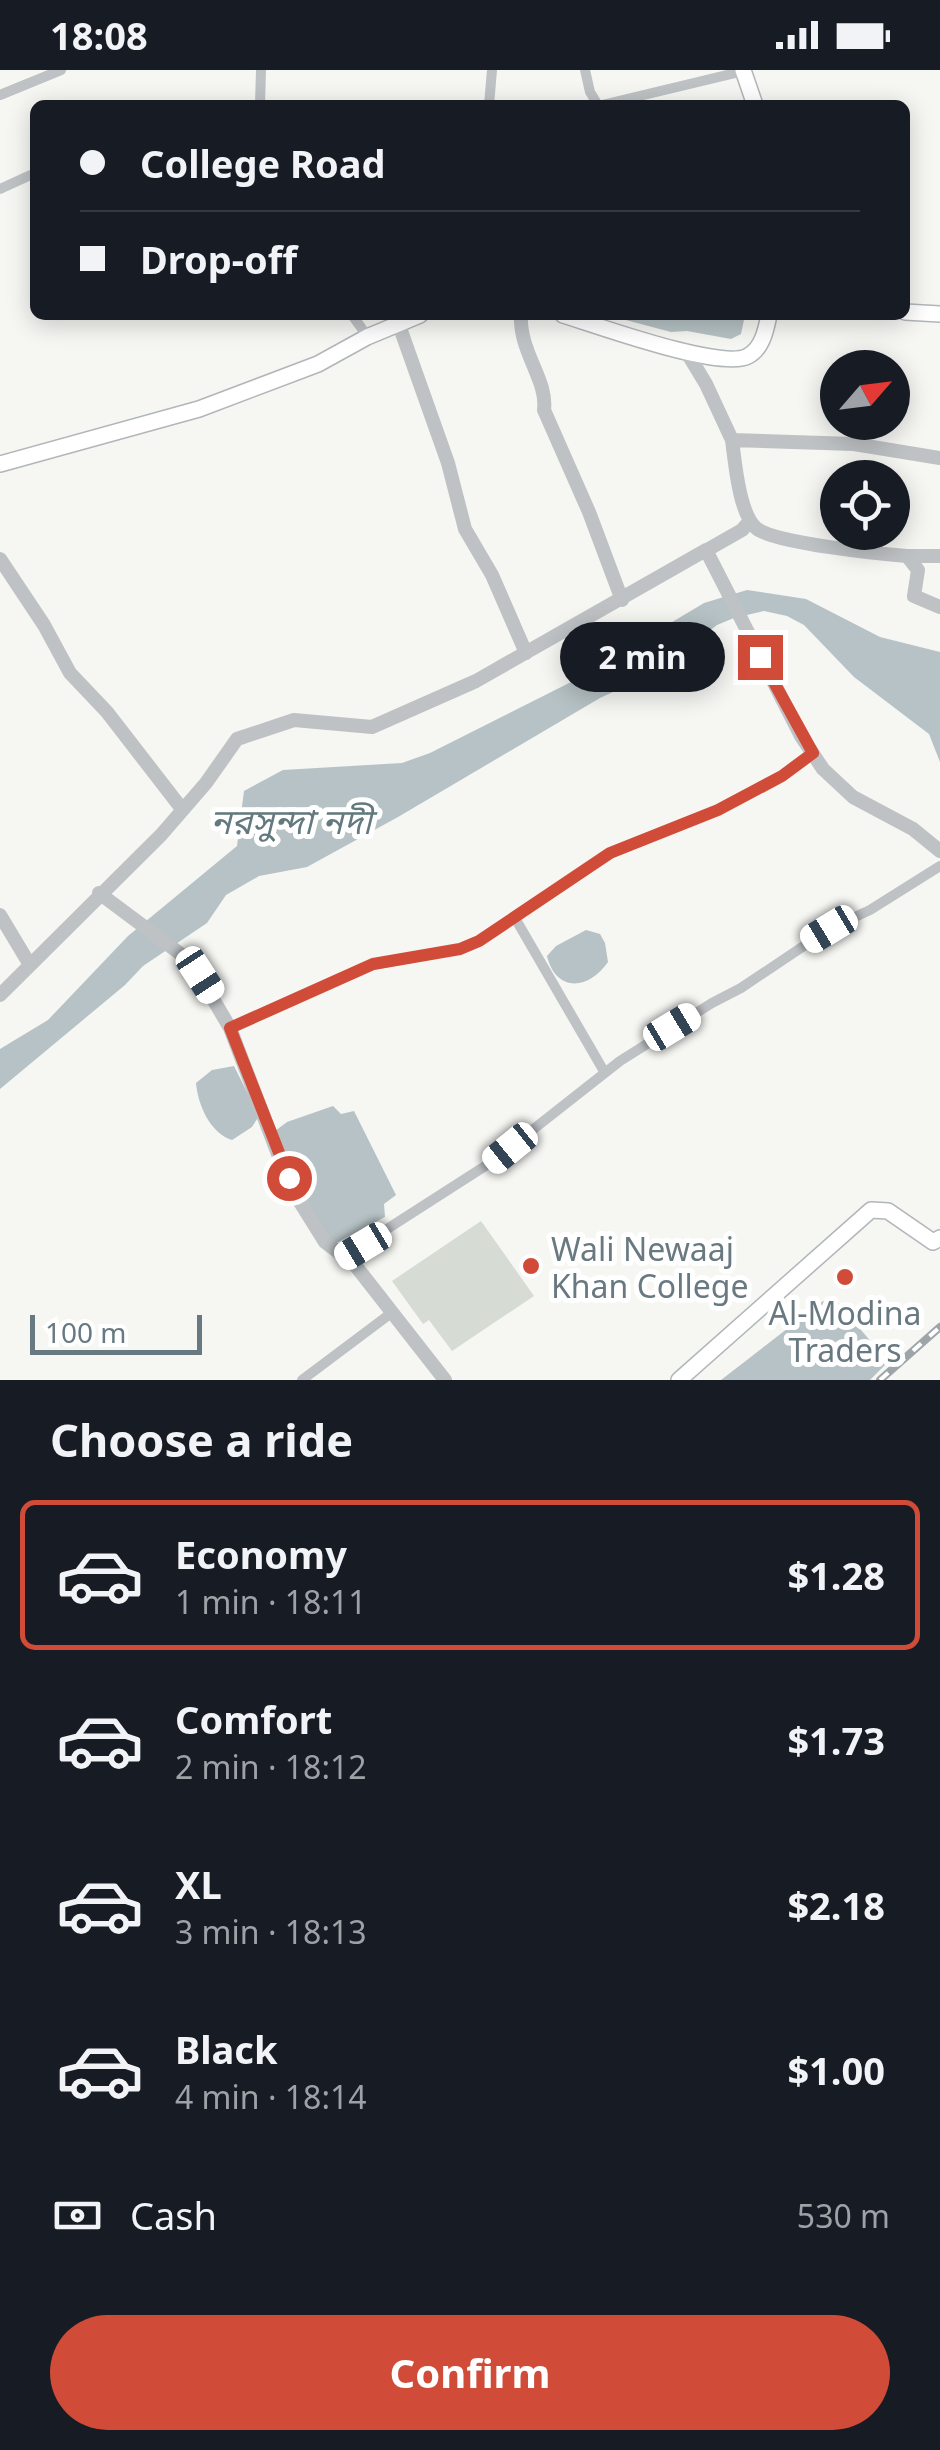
<!DOCTYPE html>
<meta charset="utf-8">
<style>
:root{--surface:#171b24;--page:#242831;--text:#f1f3f6;--muted:#9ea1a6;--line:#363941;--accent:#d14c38}
body{margin:0;font-family:"Noto Sans","Noto Sans Bengali",sans-serif;background:var(--page);color:var(--text);height:100vh;display:flex;flex-direction:column;font-size:38px;white-space:nowrap}
*{box-sizing:border-box;margin:0}
p{font-size:32px;color:var(--muted)}
.icon{flex:none;width:55px;height:55px;fill:none;stroke:currentColor;stroke-width:2;stroke-linecap:round;stroke-linejoin:round}
.map{position:relative;height:1310px;overflow:hidden}
.panel{display:flex;flex-direction:column;background:var(--surface);flex:1}
.panel>*{flex:none}
.hud{position:absolute;left:30px;top:30px;width:880px;height:220px;border-radius:15px;box-shadow:0 5px 25px #0003;display:grid;align-content:center;height:220px;padding:0 50px;background:var(--surface)}
.needle{width:65px;rotate:62deg}
.fabs{position:absolute;left:820px;top:280px;display:grid;gap:20px}
.fabs a{display:grid;place-items:center;width:90px;height:90px;border-radius:50%;background:var(--surface);box-shadow:0 5px 25px #0003;font-size:50px}
.scale{position:absolute;left:30px;bottom:25px;width:172px;box-sizing:border-box;padding-left:10px;border:5px solid #687981;border-top:0;font-size:28px;line-height:35px;white-space:nowrap;color:#687981;-webkit-text-stroke:8px #fff;paint-order:stroke}
.end{position:absolute;width:45px;height:45px;margin:-22px;border:12px solid #d14c38;background:#fff;box-shadow:0 0 0 5px #fff}
.from{border-radius:50%}
.bubble{position:absolute;height:70px;border-radius:35px;background:var(--surface);box-shadow:0 5px 25px #0003;font-size:32px;font-weight:700;line-height:70px;text-align:center}
.car{position:absolute;width:30px;height:60px;margin:-30px -15px;border-radius:12px;box-shadow:0 0 8px 2px #0007;background:linear-gradient(#fff 24%,#345 0 40%,#fff 0 76%,#345 0 86%,#fff 0)}
.hud b{display:flex;align-items:center;gap:35px;height:95px;font-size:38px}
.hud b+b{border-top:2px solid var(--line)}
.hud i{width:25px;height:25px;background:var(--text)}
ul{padding:0;list-style:none}
li{display:flex;align-items:center;gap:30px;height:150px;margin:0 20px 15px;padding:0 30px;border:5px solid transparent;border-radius:15px}
li div{flex:1}
li b{display:block;font-size:38px}
li em{font-style:normal;font-weight:700}
li.active{border-color:var(--accent)}
li>.icon{width:90px;height:90px;stroke-width:1.5}
h2{padding:0 50px;font-size:45px;line-height:120px}
.pay{display:flex;align-items:center;gap:25px;height:110px;padding:0 50px;font-size:38px}
.pay p{margin-inline-start:auto}
.primary-button{display:flex;gap:20px;margin-top:auto;padding:20px 50px}
.primary-button a{flex:1;height:115px;border-radius:60px;background:var(--accent);color:#fff;font-size:40px;font-weight:700;line-height:115px;text-align:center}
.status{display:flex;justify-content:space-between;align-items:center;height:70px;padding:0 50px;background:var(--surface);direction:ltr}
.status svg{height:28px;fill:currentColor}
.map>svg:first-child{display:block}
.green{fill:#d6dbd3}
.water{fill:#b6c2c5}
.lines{fill:none;stroke-linecap:round;stroke-linejoin:round}
.secondary-casing{stroke:#b0b6b9;stroke-width:18}
.minor{stroke:#bec2c5;stroke-width:10}
.tertiary{stroke:#bec2c5;stroke-width:14}
.secondary{stroke:#fff;stroke-width:15}
.rail-casing{stroke:#9ea5a9;stroke-width:8}
.rail{stroke:#fff;stroke-width:4;stroke-dasharray:11;stroke-linecap:butt}
.route{stroke:#d14c38;stroke-width:12}
.poi-dot{fill:#d14c38;stroke:#fff;stroke-width:4}
.labels{text-anchor:middle;dominant-baseline:central;stroke-width:10;stroke-linejoin:round;paint-order:stroke}
.poi-label{font-size:32px;fill:#687981;stroke:#fff;text-anchor:start}
.water-label{font-size:35px;font-style:italic;fill:#64797e;stroke:#fff}
</style>
<div class="status"><b>18:08</b><svg viewBox="0 0 49 12"><path d="M0 12V9h3v3zM5 12V6h3v6zM10 12V3h3v9zM15 12V0h3v12zM26 1h20v11H26zM47 4h2v5h-2z"/></svg></div>
<div class="map">
<svg width="940" height="1310" viewBox="0 0 940 1310">
<rect width="100%" height="100%" fill="#f6f6f3"/>
<path class="green" d="M481,1151L534,1226L452,1281L429,1250L423,1254L392,1211Z"/>
<path class="water" d="M607,245H745L741,264L731,269L687,261L671,262Z
M747,520L806,529L880,567L940,582V692L929,664L854,607L804,555L787,546L764,541L734,548L717,555L656,602L600,628L398,747L307,797L259,806L226,825L207,853L143,896L125,915L0,1019V979L48,950L128,866L237,776L244,721L283,700L402,693L430,683L577,609L704,533Z
M586,860L600,864L605,873L608,892C589,920 556,923 547,886L556,876Z
M234,996L259,1046L252,1057L232,1070C210,1063 198,1035 196,1013L212,1000Z
M333,1036L341,1044L354,1041L396,1125L384,1134L385,1147L336,1173L330,1171L303,1126L275,1061L287,1052Z
M835,1229L888,1292L870,1310H721L823,1231Z"/>
<g class="lines">
<g class="secondary-casing">
<path id="secondary" d="M743,0L755,35
M905,242L940,244
M563,245C596,255 722,301 748,286C762,279 766,260 769,245
M0,394L199,339L318,294L367,267L420,245
M679,1310L871,1140L888,1141L933,1172L940,1168"/>
</g>
<path class="minor" d="M585,0L590,22L598,35
M0,25L61,0
M260,35L261,0
M489,35L492,0
M602,35L744,1
M0,119L35,103
M352,245L368,267
M515,848L605,1003
M230,958L373,895L460,879L479,871L611,783L717,740L782,706L813,683
M345,1186L493,1091L620,991L712,933L741,918L829,859L870,840L940,796
M302,1310L390,1244"/>
<path class="tertiary" d="M521,245C519,282 548,310 544,340L589,442L622,530
M399,255L448,393L465,459L492,505L526,583
M686,281L706,314L732,370L854,374L940,388
M732,370C735,392 739,443 756,458C773,473 881,484 907,486L918,500L914,526L940,537
M707,480L742,460L750,451
M907,486H940
M0,489L44,555L70,603L107,642L182,739
M99,823L186,888L199,905L230,958L278,1084L300,1132L325,1172L355,1195L445,1310
M0,845L30,895
M0,925L161,765L206,713L237,669L294,650L372,657L476,611L706,480L801,666L823,699L853,727L913,759L940,781"/>
<use href="#secondary" class="secondary"/>
<g class="rail-casing">
<path id="rail" d="M880,1310L940,1257"/>
</g>
<use href="#rail" class="rail"/>
</g>
<g class="lines">
<path class="route" d="M289,1108L230,958L373,894L460,879L479,871L610,783L718,740L782,706L813,683L760,587"/>
</g>
<g class="poi-dot">
<circle cx="531" cy="1196" r="10"/>
<circle cx="845" cy="1207" r="10"/>
</g>
<g class="labels">
<g class="poi-label">
<text x="551" y="1178">Wali Newaaj<tspan x="551" dy="37">Khan College</tspan></text>
<text x="845" y="1242" text-anchor="middle">Al-Modina<tspan x="845" dy="37">Traders</tspan></text>
</g>
<g class="water-label">
<text x="291" y="750">নরসুন্দা নদী</text>
</g>
</g>
</svg>
<div class="fabs">
<a><svg class="needle" viewBox="-14 -14 28 28"><path d="M0-13l5 13h-10z" fill="#e53935"/><path d="M0 13l5-13h-10z" fill="#9ea1a6"/></svg></a>
<a><svg class="icon" aria-label="locate" viewBox="0 0 24 24"><circle cx="12" cy="12" r="6"/><path d="M12 2v4M12 18v4M2 12h4M18 12h4"/></svg></a>
</div>
<div class="scale">100 m</div>
<i class="end from" style="left:289px;top:1108px"></i>
<i class="end" style="left:760px;top:587px"></i>
<div class="bubble" style="left:560px;top:552px;width:165px">2 min</div>
<i class="car" style="left:829px;top:859px;rotate:239deg"></i>
<i class="car" style="left:200px;top:905px;rotate:147deg"></i>
<i class="car" style="left:672px;top:957px;rotate:59deg"></i>
<i class="car" style="left:510px;top:1078px;rotate:231deg"></i>
<i class="car" style="left:363px;top:1176px;rotate:239deg"></i>
<div class="hud">
<b><i class="from"></i>College Road</b>
<b><i></i>Drop-off</b>
</div>
</div>
<section class="panel">
<h2>Choose a ride</h2>
<ul>
<li class="active"><svg class="icon" aria-label="car" viewBox="0 0 24 24"><path d="M5 17H2v-5l4-1 3-4h7l3 4 3 1v5h-3M9 17h6M6 11h13"/><circle cx="7" cy="17" r="2"/><circle cx="17" cy="17" r="2"/></svg><div><b>Economy</b><p>1 min · 18:11</p></div><em>$1.28</em></li>
<li><svg class="icon" aria-label="car" viewBox="0 0 24 24"><path d="M5 17H2v-5l4-1 3-4h7l3 4 3 1v5h-3M9 17h6M6 11h13"/><circle cx="7" cy="17" r="2"/><circle cx="17" cy="17" r="2"/></svg><div><b>Comfort</b><p>2 min · 18:12</p></div><em>$1.73</em></li>
<li><svg class="icon" aria-label="car" viewBox="0 0 24 24"><path d="M5 17H2v-5l4-1 3-4h7l3 4 3 1v5h-3M9 17h6M6 11h13"/><circle cx="7" cy="17" r="2"/><circle cx="17" cy="17" r="2"/></svg><div><b>XL</b><p>3 min · 18:13</p></div><em>$2.18</em></li>
<li><svg class="icon" aria-label="car" viewBox="0 0 24 24"><path d="M5 17H2v-5l4-1 3-4h7l3 4 3 1v5h-3M9 17h6M6 11h13"/><circle cx="7" cy="17" r="2"/><circle cx="17" cy="17" r="2"/></svg><div><b>Black</b><p>4 min · 18:14</p></div><em>$1.00</em></li>
</ul>
<div class="pay"><svg class="icon" aria-label="cash" viewBox="0 0 24 24"><path d="M3 7h18v10H3z"/><circle cx="12" cy="12" r="2"/></svg>Cash<p>530 m</p></div>
<div class="primary-button"><a>Confirm</a></div>
</section>
